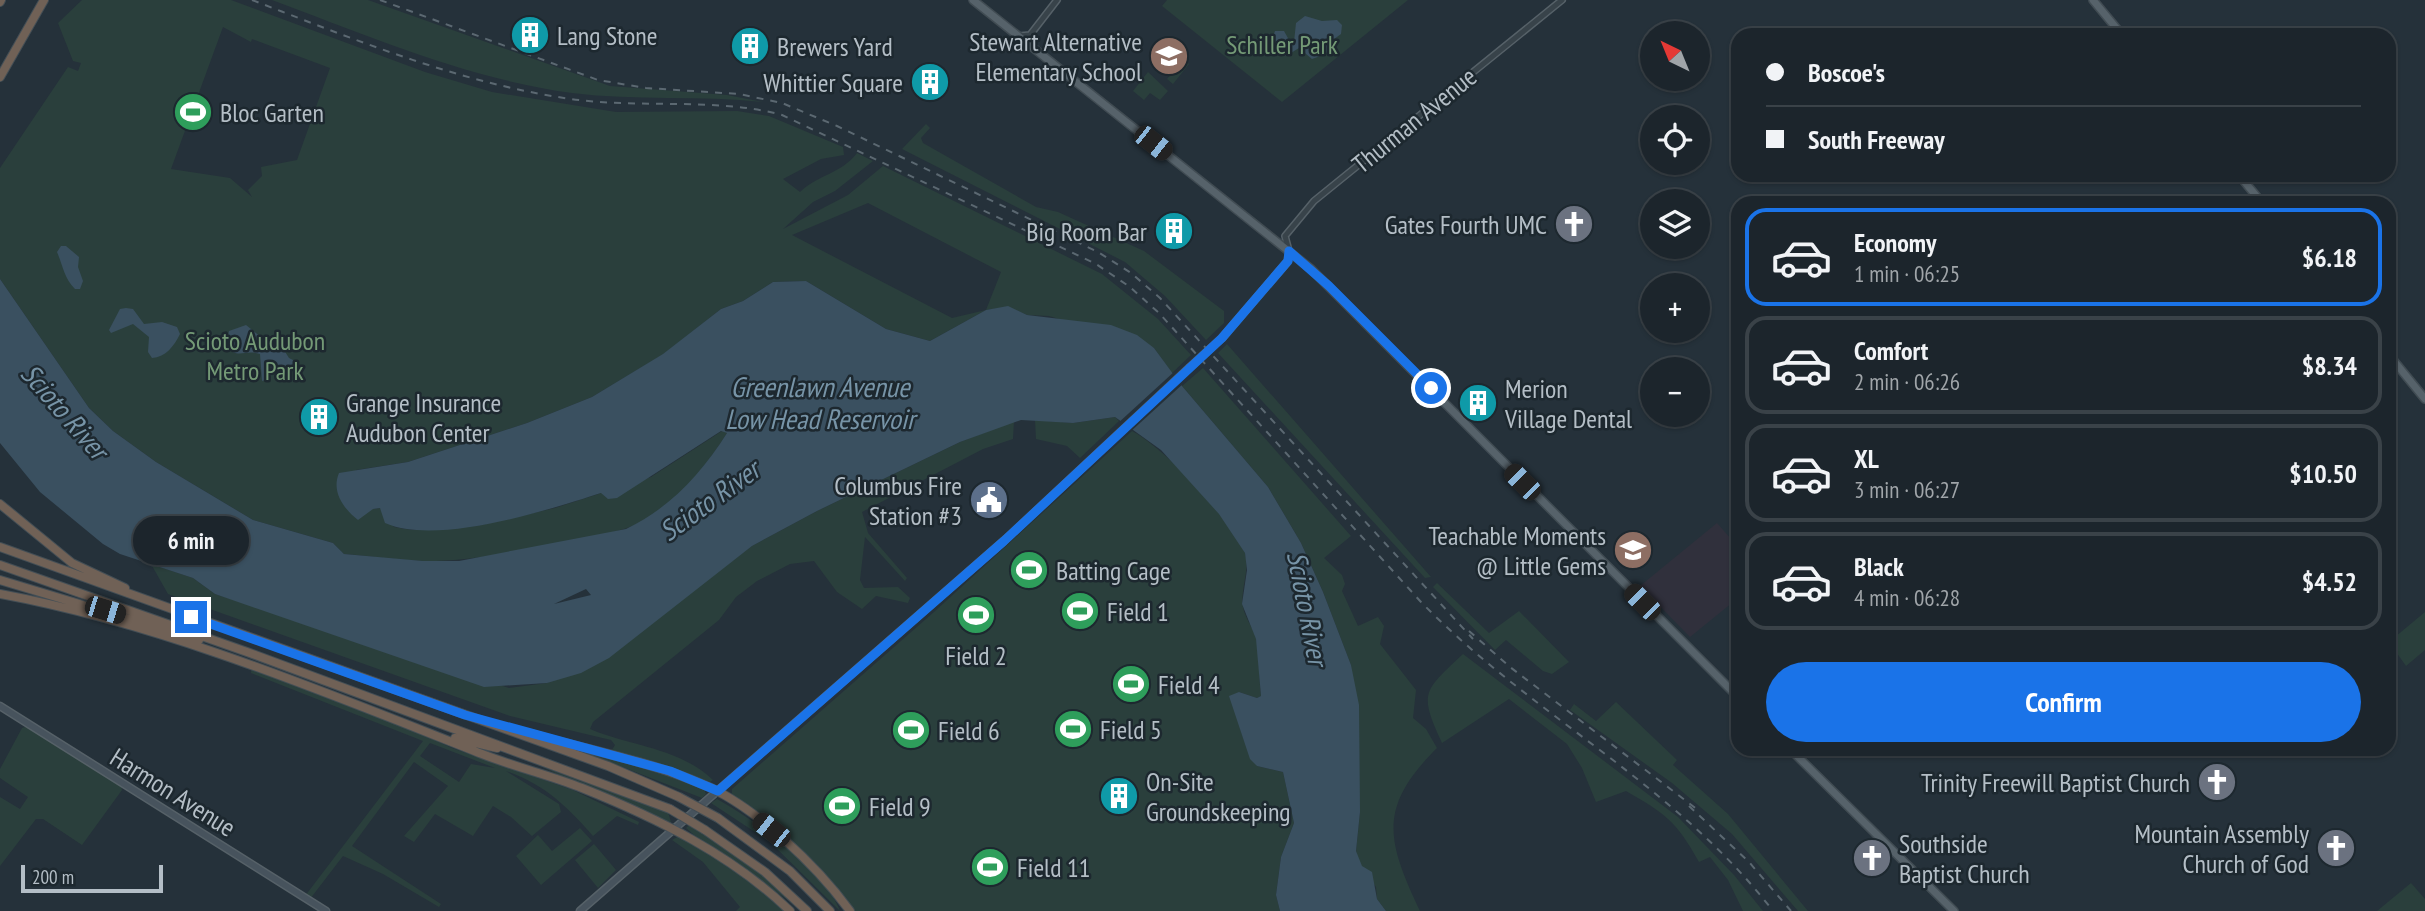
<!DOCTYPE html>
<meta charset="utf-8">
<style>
:root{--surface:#1c252c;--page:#252d34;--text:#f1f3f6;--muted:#a0a5a9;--line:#3a4248;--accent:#1a73e8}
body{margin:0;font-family:"PT Sans Narrow",sans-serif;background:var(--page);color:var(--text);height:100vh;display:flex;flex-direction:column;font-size:26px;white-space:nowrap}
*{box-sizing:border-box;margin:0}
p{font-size:23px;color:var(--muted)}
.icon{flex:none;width:38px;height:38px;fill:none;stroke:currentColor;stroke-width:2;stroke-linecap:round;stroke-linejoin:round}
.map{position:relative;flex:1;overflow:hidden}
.drawer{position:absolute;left:1731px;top:196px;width:665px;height:560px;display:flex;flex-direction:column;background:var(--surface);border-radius:21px;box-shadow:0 2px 5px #0004,0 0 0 2px var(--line)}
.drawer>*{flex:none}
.banner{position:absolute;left:1731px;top:28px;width:665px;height:154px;border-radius:21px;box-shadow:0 2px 5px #0004,0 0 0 2px var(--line);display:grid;align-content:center;height:154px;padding:0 35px;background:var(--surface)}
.needle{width:46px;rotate:317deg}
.buttons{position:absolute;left:1640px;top:21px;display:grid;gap:14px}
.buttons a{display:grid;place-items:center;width:70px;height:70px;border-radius:50%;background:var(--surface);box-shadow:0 2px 5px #0004,0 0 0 2px var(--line);font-size:35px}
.scale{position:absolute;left:21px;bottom:18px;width:142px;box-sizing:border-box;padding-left:7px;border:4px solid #b4bec6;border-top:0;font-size:19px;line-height:24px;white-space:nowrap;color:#b4bec6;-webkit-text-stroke:5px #1d282f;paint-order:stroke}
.end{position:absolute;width:32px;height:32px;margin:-16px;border:9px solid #1a73e8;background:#fff;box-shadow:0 0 0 4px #fff}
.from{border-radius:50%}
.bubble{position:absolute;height:49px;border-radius:24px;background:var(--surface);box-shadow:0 2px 5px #0004,0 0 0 2px var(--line);font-size:23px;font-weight:700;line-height:49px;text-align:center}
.car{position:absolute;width:21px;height:42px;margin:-21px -10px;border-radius:9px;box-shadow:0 0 5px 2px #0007;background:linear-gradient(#222 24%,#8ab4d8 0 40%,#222 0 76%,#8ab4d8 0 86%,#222 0)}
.banner b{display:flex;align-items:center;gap:24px;height:66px;font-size:26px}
.banner b+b{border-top:2px solid var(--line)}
.banner i{width:18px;height:18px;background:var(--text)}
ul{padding:12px 0 0;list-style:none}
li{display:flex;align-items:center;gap:21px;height:98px;margin:0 14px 10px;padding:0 21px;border:4px solid var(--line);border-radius:21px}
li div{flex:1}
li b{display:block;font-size:26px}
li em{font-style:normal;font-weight:700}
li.on{border-color:var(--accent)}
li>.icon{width:63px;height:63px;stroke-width:1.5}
.cta{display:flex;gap:14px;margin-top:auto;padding:14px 35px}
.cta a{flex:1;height:80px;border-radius:42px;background:var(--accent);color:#fff;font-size:28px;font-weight:700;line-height:80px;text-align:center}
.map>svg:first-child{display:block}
.medical{fill:#30303c}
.green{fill:#2a3f3c;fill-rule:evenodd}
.water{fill:#3a5060;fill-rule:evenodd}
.pier{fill:#25313a}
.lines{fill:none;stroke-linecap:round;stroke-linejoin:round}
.tertiary-casing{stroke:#566168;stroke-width:8}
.secondary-casing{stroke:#566168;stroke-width:9}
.primary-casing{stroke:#414c53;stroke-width:10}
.motorway-casing{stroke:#434e55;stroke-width:10}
.tertiary{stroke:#38434a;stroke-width:5}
.secondary{stroke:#47535d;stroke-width:6}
.primary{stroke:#56626a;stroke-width:7}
.motorway{stroke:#706156;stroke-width:8}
.rail{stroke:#5b6871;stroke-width:2;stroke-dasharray:7 7;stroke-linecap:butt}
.secondary-bridge-casing{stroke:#566168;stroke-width:9;stroke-linecap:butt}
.motorway-bridge-casing{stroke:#434e55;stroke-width:10;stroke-linecap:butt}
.secondary-bridge{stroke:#47535d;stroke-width:6}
.motorway-bridge{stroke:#706156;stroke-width:8}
.route{stroke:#1a73e8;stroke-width:9}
.labels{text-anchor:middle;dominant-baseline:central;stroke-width:5;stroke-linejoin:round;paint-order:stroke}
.poi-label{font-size:26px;fill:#b4bec6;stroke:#1d282f;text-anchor:start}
.park-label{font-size:26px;fill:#749a76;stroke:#1d282f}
.street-label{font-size:26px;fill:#b4bec6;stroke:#1d282f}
.water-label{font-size:28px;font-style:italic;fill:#7794a7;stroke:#1d282f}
</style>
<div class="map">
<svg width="2425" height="911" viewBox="0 0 2425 911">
<rect width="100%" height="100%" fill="#25313a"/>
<path class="medical" d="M1717,523L1738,547V598L1690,637L1640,586Z"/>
<path class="green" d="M82,0H231L425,72L492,92L616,112L737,111L769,116L843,147L844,155L821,159L783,179L800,192C819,174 841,174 857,153L873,161L835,191L813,202L783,229L848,195L883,166L1102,274L1158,319L1191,355L1172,373L1154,348L1049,316L1027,315L1008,307L986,310L930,341L886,329L806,281L773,282L743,301L721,309L664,354L592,397L527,423L408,462L356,470L373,509L380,508L394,527L412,530L481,525L555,508L651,477L722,431L727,433C707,465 681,499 648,519C612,540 467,563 423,561C397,560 370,556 344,554L333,543L253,520L156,462L113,431L89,408L0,279V168L68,67L78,71L81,63L73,61L58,23ZM223,27L251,42L252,39L330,68L297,160L261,167L262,176L248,190L252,197L230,178L171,169ZM868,203L1001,272L986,310L952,318L792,235Z
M272,0H368L610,86L727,95L763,102C700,95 636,101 572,93C468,79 369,36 272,0Z
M1167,0H1408L1282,102L1162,6Z
M1183,59L1189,64L1173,84L1167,79Z
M1148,72L1168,91L1160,100L1150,93L1144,100L1133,91Z
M926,124L930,128L921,138L923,143L1036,207L1058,212L1144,251L1224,311V323L1206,340L1165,296L1125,262L902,149Z
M1227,344L1431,577L1425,578L1218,353Z
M1203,368L1351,536L1324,558L1342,575L1345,584L1342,591L1358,626L1378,617L1384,626L1380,644L1416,690L1413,718L1426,729L1437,748C1378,807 1386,839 1420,911H1386L1377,899L1376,887L1358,861L1356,851L1360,812L1351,665L1323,592L1301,543L1268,487L1182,386Z
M1115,417L1119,421L1080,458L1067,446L1036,439L1035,420L1073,423Z
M1014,421L1013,439L983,449L862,512L868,533L907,578L905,581L865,537L860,580L864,588L898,587L910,598L908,603L876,596L862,609L837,592L814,561L790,564L757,581L736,597L719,620L593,722L590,729C630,746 680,748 713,780L710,782L612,750L615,745L611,740L510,716L168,594L151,564L193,578L215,594L509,688L547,683L692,591L752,546L817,511L960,442Z
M1132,431C1163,447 1234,520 1245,553C1250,571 1240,589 1243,607C1245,619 1255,630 1257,642C1259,659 1259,678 1261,696L1257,698L1239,692C1237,729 1241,735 1257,766L1283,772L1294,823L1281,857L1276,895L1280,911H847L826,879L732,796V789L934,612Z
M1437,583L1489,633L1519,611L1569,662L1552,674L1543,671L1506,640L1495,650L1433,587Z
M2425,612V650L2406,666L2389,642Z
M1463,654L1678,817L1734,875L1763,911H1743L1728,880L1710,857L1699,862C1676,821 1666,814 1626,791L1596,802L1582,768L1567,744L1509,699L1442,743C1418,692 1424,691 1463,654Z
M252,664L373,712L452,748L573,790L639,822L638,825L617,816L593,836C567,806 544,784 506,771L559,804L561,812L532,836L511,817L493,806L473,836L435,814L414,842L404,836L448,786L414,762L352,846L441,904L439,907L383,874L343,856L310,899L305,896L423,741L251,673ZM430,743L495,768L471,764L459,782L420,756Z
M1616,702L1677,760L1673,765L1728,814L1808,911H1798L1732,834L1672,783L1570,710L1574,704L1596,721Z
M29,726L121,785L122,790L82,845L43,819H36L0,866V797L20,809L28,797L0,778V769L22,728Z
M579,750L622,759L703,787L706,794L702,798Z
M542,767L668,812L671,822L656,819Z
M717,799C757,822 823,867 840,911L770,842L711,803Z
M691,823L744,857L798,907L694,835L686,828Z
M580,828L592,841L541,885L516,856L538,835L552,851Z
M679,836L686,837L758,885L786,911H736L740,907L703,862L672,840Z
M594,844L616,870L598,888L575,860Z
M2411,883L2425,899V911H2377Z"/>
<path class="water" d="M1305,16L1322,21L1337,20L1342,25L1341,34L1330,42L1326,54L1312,59L1299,48L1286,56L1273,51L1271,43L1275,31H1284L1289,40L1294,42L1296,23Z
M61,246H66L79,257L78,267L83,281L80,289H75C64,278 63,266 57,252Z
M0,279L89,408L113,431L156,462L253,520L333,543L344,554L423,561H459L626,529C670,508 701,474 727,433L721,431L617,498L608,499L601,493C548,510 437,546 385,523L380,508L373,509L358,520C344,509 331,492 339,473L408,462L527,423L592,397L663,354L721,309L743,301L773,282L806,281L886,329L930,341L986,310L1008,306L1027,315L1111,325L1137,335L1154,348L1182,386L1268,487L1301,543L1323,592L1351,665L1359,705L1360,812L1356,851L1362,866L1372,872L1377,899L1386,911H1280L1276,895L1281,857L1294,823L1283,772L1257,766L1250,759L1229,696L1239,692L1257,698L1261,696L1256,639L1242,604L1247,570L1245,553L1219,514L1161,450L1115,417L1073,423L1021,420L960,442L817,511L752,546L609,658L581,673L547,683L484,687L215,594L193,578L120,554L103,544L40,492L0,443ZM586,589L591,595L554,604Z
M126,308L133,309L144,324L162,322L177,327L180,334C174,346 166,357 152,358L148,352L149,337L133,324L111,333L109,330L120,309Z
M246,325L261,337L277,339L289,358L299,363L294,368H278L268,379L262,381L260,354C245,349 237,360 226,346L229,331Z"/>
<path class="pier" d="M1175,371L1184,383L1129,433L1117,424Z"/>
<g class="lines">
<g class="tertiary-casing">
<path id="tertiary" d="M1019,36L1030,35L1057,0
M1289,251L1285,236L1314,201L1562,0"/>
</g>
<g class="secondary-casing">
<path id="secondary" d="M1222,338L1288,261L1289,251
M0,706L326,911
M580,911L1006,539L1189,368"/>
</g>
<g class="primary-casing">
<path id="primary" d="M973,0L1311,269L1738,697
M2093,0L2122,35
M2239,175L2262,203
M2389,355L2425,399
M1790,749L1954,911"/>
</g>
<g class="motorway-casing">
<path id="motorway" d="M0,2L1,0
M0,77L44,0
M0,504L72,563L125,588
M0,547L608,766L679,797
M0,565L247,652L670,809
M0,580L199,640
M0,594C163,624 327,693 482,754C515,767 549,775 582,788C657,818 732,855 790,911
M528,733C586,750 646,760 702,784C754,805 817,866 850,911
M455,738L497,748
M718,818L790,871L830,911
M705,830L765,872L807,911"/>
</g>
<use href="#tertiary" class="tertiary"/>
<use href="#secondary" class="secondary"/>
<use href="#primary" class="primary"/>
<use href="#motorway" class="motorway"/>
<path class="rail" d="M252,0C356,40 459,83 571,99C640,109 716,97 782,115L1096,264L1130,287L1159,313L1421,602C1531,715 1676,785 1773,911
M380,0L598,80L646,88L739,94L782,103L837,126L1098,252L1131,273L1160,298L1473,639
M1469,631L1510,667L1698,810
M1689,806L1749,862L1791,911"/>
<g class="secondary-bridge-casing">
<path id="secondary-bridge" d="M1189,368L1222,338"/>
</g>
<g class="motorway-bridge-casing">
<path id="motorway-bridge" d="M679,797L718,818
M670,809L705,830"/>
</g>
<use href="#secondary-bridge" class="secondary-bridge"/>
<use href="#motorway-bridge" class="motorway-bridge"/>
</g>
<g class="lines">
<path class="route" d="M191,617L465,715L670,771L718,791L1004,541L1222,338L1288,261L1289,251L1329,286L1431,388"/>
</g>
<defs>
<g id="building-disc" transform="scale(2.0125)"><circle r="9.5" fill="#0f9aa8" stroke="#1d282f"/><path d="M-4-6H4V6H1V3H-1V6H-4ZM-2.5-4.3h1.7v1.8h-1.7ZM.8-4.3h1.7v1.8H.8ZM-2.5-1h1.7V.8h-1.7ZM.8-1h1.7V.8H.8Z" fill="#fff"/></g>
<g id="school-disc" transform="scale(2.0125)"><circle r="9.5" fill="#8d6e63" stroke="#1d282f"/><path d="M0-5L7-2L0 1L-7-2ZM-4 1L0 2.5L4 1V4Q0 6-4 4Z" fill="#fff"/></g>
<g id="stadium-disc" transform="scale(2.0125)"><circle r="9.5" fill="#2e9e5b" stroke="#1d282f"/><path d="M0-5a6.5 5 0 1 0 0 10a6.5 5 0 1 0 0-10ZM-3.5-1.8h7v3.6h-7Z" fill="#fff"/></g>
<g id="church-disc" transform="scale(2.0125)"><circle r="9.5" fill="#6b7280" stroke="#1d282f"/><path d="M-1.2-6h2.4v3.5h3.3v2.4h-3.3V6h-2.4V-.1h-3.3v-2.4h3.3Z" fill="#fff"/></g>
<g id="civic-disc" transform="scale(2.0125)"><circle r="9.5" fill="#5c6f8a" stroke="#1d282f"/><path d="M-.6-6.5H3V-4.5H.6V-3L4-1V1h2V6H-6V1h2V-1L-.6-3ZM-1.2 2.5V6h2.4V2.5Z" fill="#fff"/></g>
</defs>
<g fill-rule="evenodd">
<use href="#building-disc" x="530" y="35"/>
<use href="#building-disc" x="750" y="46"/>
<use href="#school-disc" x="1169" y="56"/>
<use href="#building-disc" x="930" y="82"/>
<use href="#stadium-disc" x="193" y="112"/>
<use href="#church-disc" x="1574" y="224"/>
<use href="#building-disc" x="1174" y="231"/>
<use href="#building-disc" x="1478" y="403"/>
<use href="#building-disc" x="319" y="417"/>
<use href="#civic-disc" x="989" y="500"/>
<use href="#school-disc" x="1633" y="550"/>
<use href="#stadium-disc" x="1029" y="570"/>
<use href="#stadium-disc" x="1080" y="611"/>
<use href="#stadium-disc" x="976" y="615"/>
<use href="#stadium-disc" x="1131" y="684"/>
<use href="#stadium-disc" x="1073" y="729"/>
<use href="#stadium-disc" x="911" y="730"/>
<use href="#church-disc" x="2217" y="782"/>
<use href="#building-disc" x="1119" y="796"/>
<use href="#stadium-disc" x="842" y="806"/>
<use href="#church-disc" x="2336" y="848"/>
<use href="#church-disc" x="1872" y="858"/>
<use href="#stadium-disc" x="990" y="867"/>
</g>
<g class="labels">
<g class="poi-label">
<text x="557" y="35">Lang Stone</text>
<text x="1142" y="41" text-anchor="end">Stewart Alternative<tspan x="1142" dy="30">Elementary School</tspan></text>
<text x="777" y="46">Brewers Yard</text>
<text x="903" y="82" text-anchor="end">Whittier Square</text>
<text x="220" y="112">Bloc Garten</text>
<text x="1547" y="224" text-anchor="end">Gates Fourth UMC</text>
<text x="1147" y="231" text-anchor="end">Big Room Bar</text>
<text x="1505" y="388">Merion<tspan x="1505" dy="30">Village Dental</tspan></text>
<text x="346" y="402">Grange Insurance<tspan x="346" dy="30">Audubon Center</tspan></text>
<text x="962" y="485" text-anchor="end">Columbus Fire<tspan x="962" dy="30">Station #3</tspan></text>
<text x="1606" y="535" text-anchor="end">Teachable Moments<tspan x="1606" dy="30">@ Little Gems</tspan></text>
<text x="1056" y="570">Batting Cage</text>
<text x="1107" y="611">Field 1</text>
<text x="976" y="655" text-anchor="middle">Field 2</text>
<text x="1158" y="684">Field 4</text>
<text x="1100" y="729">Field 5</text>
<text x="938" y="730">Field 6</text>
<text x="1146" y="781">On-Site<tspan x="1146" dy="30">Groundskeeping</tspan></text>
<text x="2190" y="782" text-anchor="end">Trinity Freewill Baptist Church</text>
<text x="869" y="806">Field 9</text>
<text x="2309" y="833" text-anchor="end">Mountain Assembly<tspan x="2309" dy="30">Church of God</tspan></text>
<text x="1899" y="843">Southside<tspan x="1899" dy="30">Baptist Church</tspan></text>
<text x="1017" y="867">Field 11</text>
</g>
<g class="park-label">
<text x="1282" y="44">Schiller Park</text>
<text x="255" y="340">Scioto Audubon<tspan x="255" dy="30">Metro Park</tspan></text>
</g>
<g class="street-label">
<text transform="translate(1414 120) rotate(-39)">Thurman Avenue</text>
<text transform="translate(173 792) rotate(32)">Harmon Avenue</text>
</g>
<g class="water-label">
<text x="820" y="386">Greenlawn Avenue<tspan x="820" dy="32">Low Head Reservoir</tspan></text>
<text transform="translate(65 411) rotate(49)">Scioto River</text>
<text transform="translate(709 500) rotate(-36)">Scioto River</text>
<text transform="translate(1308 608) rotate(79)">Scioto River</text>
</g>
</g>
</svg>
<div class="buttons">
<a><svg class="needle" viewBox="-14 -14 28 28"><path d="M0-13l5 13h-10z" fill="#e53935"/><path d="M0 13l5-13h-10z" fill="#a0a5a9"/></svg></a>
<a><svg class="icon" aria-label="locate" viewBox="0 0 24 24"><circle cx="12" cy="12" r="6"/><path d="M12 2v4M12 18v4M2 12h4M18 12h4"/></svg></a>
<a><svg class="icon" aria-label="layers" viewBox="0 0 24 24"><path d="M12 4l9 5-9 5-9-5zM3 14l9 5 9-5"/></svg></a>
<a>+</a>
<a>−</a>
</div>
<div class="scale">200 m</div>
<i class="end from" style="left:1431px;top:388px"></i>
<i class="end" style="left:191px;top:617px"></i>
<div class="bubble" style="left:133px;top:516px;width:116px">6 min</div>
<i class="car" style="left:1153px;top:143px;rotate:128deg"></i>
<i class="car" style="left:1522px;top:482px;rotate:315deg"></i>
<i class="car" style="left:1642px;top:602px;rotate:315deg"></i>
<i class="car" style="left:105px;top:610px;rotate:107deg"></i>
<i class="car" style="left:771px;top:830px;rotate:308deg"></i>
<div class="banner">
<b><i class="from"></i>Boscoe's</b>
<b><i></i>South Freeway</b>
</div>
<section class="drawer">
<ul>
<li class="on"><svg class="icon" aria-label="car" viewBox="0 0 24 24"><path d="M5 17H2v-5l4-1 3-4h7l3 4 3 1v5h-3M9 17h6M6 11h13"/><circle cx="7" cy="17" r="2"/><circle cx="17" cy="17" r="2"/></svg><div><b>Economy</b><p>1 min · 06:25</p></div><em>$6.18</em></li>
<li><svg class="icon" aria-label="car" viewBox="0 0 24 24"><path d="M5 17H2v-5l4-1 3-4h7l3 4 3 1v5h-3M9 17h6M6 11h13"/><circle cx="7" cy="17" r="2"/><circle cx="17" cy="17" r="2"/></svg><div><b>Comfort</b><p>2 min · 06:26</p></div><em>$8.34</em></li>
<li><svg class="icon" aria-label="car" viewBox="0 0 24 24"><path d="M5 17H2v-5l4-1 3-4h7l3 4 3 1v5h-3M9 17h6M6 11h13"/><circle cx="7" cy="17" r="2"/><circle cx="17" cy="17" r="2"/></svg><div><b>XL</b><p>3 min · 06:27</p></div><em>$10.50</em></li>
<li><svg class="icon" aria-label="car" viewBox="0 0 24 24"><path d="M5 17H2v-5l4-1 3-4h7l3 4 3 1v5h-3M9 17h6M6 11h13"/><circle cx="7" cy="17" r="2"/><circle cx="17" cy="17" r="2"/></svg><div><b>Black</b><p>4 min · 06:28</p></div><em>$4.52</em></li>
</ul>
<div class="cta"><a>Confirm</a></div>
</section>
</div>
